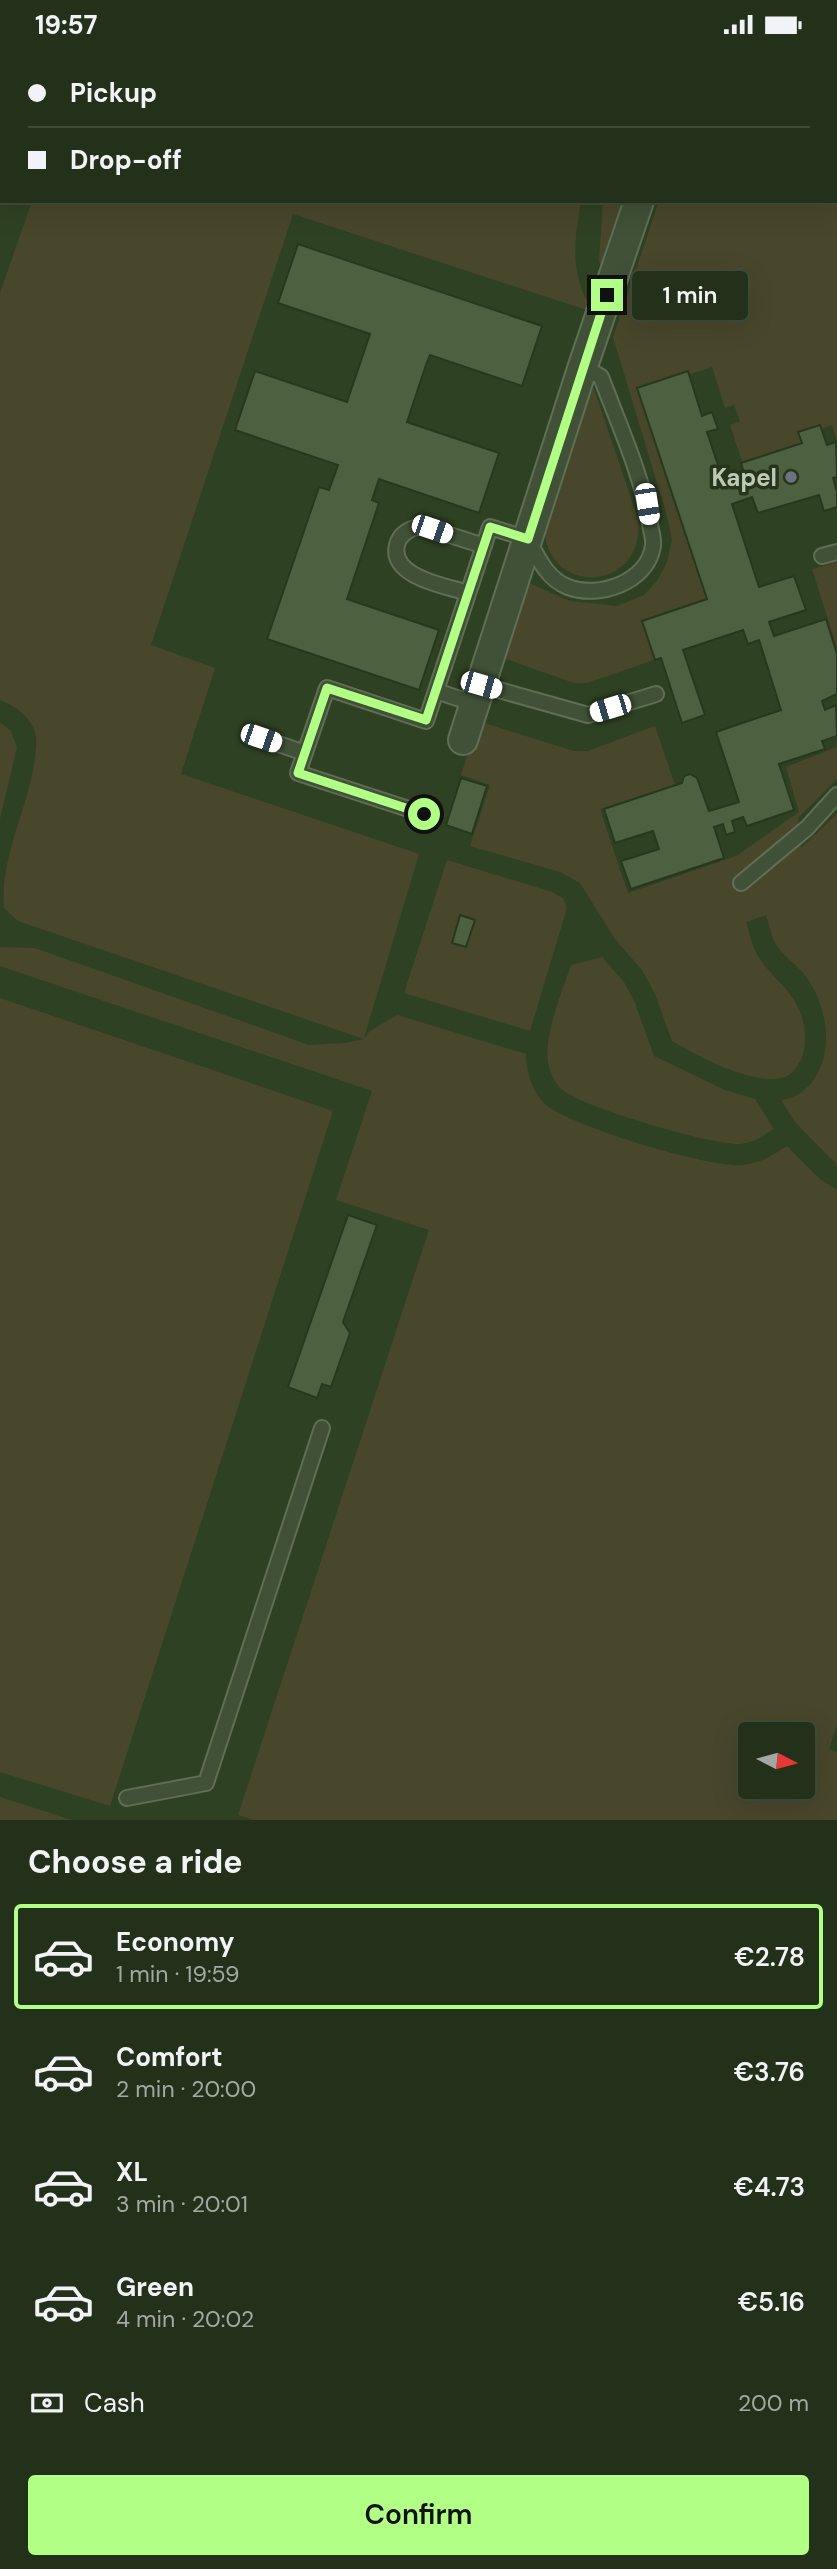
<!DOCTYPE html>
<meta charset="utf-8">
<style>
:root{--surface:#23311a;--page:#2f3d27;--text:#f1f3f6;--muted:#a3a9a2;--line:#404c39;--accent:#b1ff85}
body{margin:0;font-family:"DM Sans",sans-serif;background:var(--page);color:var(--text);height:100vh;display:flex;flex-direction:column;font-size:26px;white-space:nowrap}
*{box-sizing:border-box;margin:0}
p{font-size:23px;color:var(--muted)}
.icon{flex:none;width:38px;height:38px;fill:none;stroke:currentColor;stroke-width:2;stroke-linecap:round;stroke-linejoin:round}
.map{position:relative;height:1771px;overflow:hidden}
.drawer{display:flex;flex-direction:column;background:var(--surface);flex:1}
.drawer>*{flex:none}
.hud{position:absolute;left:0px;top:0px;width:838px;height:154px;box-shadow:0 7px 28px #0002,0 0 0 2px var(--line);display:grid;align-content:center;height:154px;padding:0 28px;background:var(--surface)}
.needle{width:46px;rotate:96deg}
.buttons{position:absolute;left:738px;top:1673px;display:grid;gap:14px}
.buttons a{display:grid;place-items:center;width:77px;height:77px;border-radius:7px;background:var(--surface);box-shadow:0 7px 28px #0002,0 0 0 2px var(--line);font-size:35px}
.end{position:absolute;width:32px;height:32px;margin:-16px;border:9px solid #b1ff85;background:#111;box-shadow:0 0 0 4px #111}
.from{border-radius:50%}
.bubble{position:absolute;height:49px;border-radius:7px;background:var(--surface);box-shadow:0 7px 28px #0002,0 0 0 2px var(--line);font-size:23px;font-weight:600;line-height:49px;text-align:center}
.car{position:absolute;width:21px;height:42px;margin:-21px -10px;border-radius:9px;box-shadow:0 0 5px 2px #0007;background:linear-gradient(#fff 24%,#345 0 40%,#fff 0 76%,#345 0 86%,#fff 0)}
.hud b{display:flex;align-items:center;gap:24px;height:66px;font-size:26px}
.hud b+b{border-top:2px solid var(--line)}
.hud i{width:18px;height:18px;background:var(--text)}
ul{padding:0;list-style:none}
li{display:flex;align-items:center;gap:21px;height:105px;margin:0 14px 10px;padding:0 14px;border:4px solid transparent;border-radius:7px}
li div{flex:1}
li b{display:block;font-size:26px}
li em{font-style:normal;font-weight:600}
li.on{border-color:var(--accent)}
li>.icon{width:63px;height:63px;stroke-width:1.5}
h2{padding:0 28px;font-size:32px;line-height:84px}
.pay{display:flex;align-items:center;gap:18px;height:77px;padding:0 28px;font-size:26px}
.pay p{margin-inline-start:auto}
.primary-button{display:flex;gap:14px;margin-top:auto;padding:14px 28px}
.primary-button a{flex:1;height:80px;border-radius:7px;background:var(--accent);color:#111;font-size:28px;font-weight:600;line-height:80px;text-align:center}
.status{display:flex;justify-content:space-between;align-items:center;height:49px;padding:0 35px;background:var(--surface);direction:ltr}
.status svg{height:19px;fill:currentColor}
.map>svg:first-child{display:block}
.green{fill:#48472c;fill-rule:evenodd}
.building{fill:#4d603f;stroke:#28381e;stroke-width:2}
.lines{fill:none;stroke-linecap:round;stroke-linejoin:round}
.service-casing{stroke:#5f6e55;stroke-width:18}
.minor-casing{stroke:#5f6e55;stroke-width:32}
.service{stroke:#415137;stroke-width:14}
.minor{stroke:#415137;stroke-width:28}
.route{stroke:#b1ff85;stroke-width:9}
.worship-dot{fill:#6b7280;stroke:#26361c;stroke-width:2.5}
.labels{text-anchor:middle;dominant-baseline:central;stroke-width:7;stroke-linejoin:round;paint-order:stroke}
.poi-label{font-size:24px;font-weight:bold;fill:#bccbb4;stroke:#26361c;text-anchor:end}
</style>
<div class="status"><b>19:57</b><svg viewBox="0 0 49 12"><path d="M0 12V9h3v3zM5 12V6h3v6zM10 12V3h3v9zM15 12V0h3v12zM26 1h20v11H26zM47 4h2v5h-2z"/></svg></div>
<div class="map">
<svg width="837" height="1771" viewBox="0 0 837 1771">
<rect width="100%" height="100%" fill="#2f4123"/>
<path class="green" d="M837,104V392L832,376L815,382L818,392L748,431L730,376L740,372L734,356L725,359L712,318L654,337L723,550L671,605L587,634H574L500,608L527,533L569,552L617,557L644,546L657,532L667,513L672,491L667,467L613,288L659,152H836Z
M32,152H581C574,195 569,224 593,263L293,165L151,596L215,619L181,725L419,805L364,989L370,982L397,966L526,1005C526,1022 532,1042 544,1054C565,1076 712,1120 743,1116C761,1114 773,1106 787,1097L821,1131L837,1141V1676L829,1700L837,1703V1771H253L238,1766L429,1181L336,1151L372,1042L0,917V898L35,899L309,996L345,994L364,990L18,872L4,859C0,810 26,764 34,716C35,706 38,693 35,683C30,667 15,657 0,651V244ZM751,1685H803V1738H751Z
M603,152H629L605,226L599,212Z
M587,339L594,340L638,470C647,547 535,550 545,466C547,455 553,442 557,431C567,400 577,370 587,339Z
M837,513V599L812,520Z
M478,672L574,702H588L655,677L675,736L600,760L628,844L736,807L799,763L786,718L837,698V730L798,769L801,799L837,765V1116L795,1073L781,1051C796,1050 809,1039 816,1027C834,998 826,956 807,929C798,916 782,907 774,892C771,885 769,875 766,866L746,873C749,882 751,894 756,903C767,926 790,937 800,963C806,977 807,998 801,1011C797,1018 791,1027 782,1029C751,1036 698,1007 672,992L655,945L642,921L615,890L580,834L560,823L470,797L490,736L461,726Z
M0,673L11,682L17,698L0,770Z
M447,811L552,843L563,849L567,859L530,982L404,944Z
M602,908L624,933L635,954L654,1007L725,1041L755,1050L774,1080C763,1087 753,1094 740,1095C711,1096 580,1058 560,1039C556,1035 552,1027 550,1021C540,994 562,943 571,916Z
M0,949L333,1062L110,1757L0,1723Z
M0,1748L72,1771H73H0Z"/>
<path class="building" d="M298,195L542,277L522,337L430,306L426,316L407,373L499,404L479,464L379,430L372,451L379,454L347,550L439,581L419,641L267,590L319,438L329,441L338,416L235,381L255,322L347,353L370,285L278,254Z
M688,322L702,367L712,363L718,380L707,383L725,437L746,431L741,414L802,394L798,383L820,376L827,396L836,393L837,428L833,429L837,443V458L824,462L819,446L758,464L752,448L732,455L759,538L794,527L806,561L769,573L774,587L826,570L837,605V645L822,652L825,661L836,656L837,687L822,692L825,700L779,715L794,761L747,777L743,768L732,772L735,783L726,786L723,775L714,778L724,809L631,840L621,812L659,800L653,782L615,794L604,760L682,734L684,727L690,725L697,729L709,762L739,753L716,683L781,661L759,591L748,595L743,581L683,601L705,666L682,674L661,609L655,611L642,572L707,550L637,339Z
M461,729L487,737L472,785L446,776Z
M460,866L475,871L466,898L452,894Z
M348,1166L377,1176L343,1273L350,1284L331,1338L322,1335L317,1349L288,1338Z"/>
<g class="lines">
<g class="service-casing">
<path id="service" d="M822,507L837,503
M468,544C446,537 389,528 397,496C400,484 411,479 422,477L484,497
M481,636L588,666L656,645
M436,642L475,655
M261,689L305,704
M424,765L298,724L327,639L426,672L490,478L528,490C538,509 547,530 568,538C599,550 648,533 653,497C654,490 651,482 650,475C642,426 619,376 601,328L583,317
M741,834L807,779L837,746
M127,1749L206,1734L322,1379"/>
</g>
<g class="minor-casing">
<path id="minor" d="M583,0L588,2
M655,0V2
M836,90H837
M463,691L583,317L639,152"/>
</g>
<use href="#service" class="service"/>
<use href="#minor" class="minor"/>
</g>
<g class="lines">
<path class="route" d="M424,765L298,724L327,639L426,671L490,478L528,490L607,246"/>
</g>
<circle class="worship-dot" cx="791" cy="428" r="7"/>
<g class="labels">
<g class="poi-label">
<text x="777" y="428">Kapel</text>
</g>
</g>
</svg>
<div class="buttons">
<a><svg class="needle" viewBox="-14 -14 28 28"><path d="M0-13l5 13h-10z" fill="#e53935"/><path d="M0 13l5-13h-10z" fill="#a3a9a2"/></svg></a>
</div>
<i class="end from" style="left:424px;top:765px"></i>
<i class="end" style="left:607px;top:246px"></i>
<div class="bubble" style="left:632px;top:222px;width:116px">1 min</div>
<i class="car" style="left:647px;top:455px;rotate:171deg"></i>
<i class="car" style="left:432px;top:480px;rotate:109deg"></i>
<i class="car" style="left:481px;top:636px;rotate:106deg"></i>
<i class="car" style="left:610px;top:659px;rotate:253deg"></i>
<i class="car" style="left:261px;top:689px;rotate:109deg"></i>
<div class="hud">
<b><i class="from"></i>Pickup</b>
<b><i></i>Drop-off</b>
</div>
</div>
<section class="drawer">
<h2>Choose a ride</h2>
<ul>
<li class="on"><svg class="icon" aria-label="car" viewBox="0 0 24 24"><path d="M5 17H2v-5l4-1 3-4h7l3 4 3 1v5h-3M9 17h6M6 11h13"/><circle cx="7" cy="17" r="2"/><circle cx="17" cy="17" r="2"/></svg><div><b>Economy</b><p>1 min · 19:59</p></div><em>€2.78</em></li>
<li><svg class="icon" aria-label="car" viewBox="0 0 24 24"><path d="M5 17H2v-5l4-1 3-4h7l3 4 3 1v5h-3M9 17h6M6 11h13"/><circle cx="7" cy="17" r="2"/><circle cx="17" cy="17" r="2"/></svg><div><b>Comfort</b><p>2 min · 20:00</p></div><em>€3.76</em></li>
<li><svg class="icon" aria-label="car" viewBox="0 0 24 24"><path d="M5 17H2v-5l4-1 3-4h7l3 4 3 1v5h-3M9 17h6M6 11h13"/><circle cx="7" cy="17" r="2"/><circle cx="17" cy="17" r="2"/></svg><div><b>XL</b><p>3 min · 20:01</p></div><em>€4.73</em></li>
<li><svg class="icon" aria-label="car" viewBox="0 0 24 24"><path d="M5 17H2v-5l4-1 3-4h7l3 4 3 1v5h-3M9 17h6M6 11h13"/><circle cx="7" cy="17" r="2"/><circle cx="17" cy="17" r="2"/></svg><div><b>Green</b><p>4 min · 20:02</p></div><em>€5.16</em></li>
</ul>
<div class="pay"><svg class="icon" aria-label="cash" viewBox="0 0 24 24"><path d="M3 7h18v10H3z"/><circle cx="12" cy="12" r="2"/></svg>Cash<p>200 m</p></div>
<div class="primary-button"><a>Confirm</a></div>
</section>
